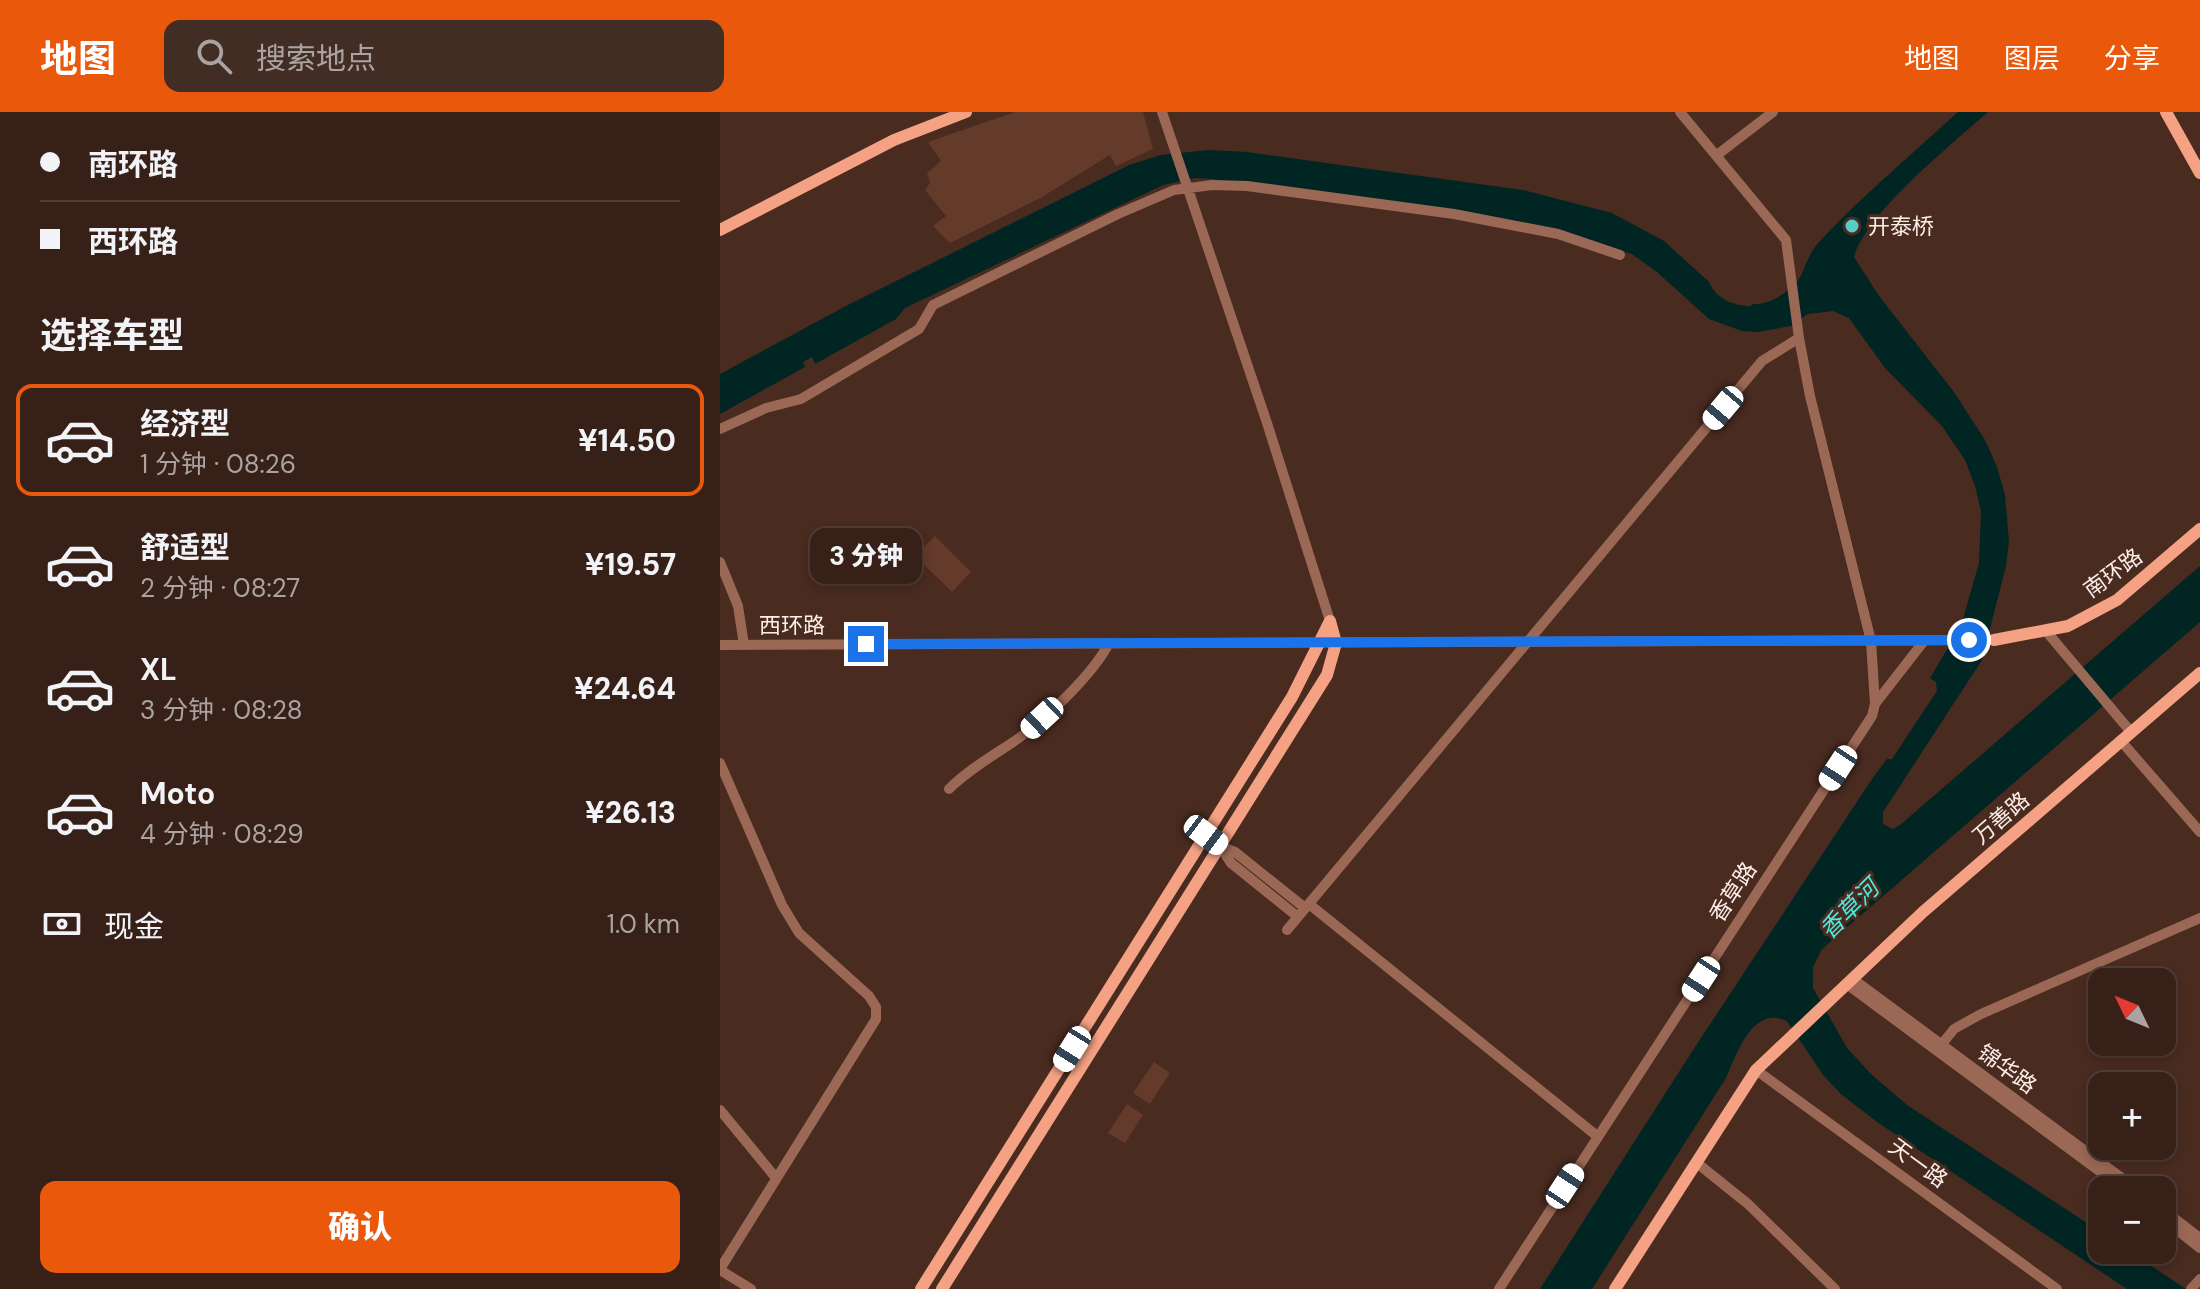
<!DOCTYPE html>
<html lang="zh">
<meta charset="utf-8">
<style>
:root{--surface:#372018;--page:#422d25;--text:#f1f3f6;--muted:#aaa3a2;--line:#513e37;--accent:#ea580c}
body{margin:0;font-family:"DM Sans","Noto Sans SC",sans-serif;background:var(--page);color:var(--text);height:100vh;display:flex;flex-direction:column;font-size:30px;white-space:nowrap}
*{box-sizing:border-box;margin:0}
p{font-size:26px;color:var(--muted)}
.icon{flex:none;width:44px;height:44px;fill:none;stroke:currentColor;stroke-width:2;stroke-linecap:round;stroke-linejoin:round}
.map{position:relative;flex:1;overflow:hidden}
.details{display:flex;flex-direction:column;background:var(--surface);width:720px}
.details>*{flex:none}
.hud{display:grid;align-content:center;height:176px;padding:0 40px;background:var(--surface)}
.needle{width:52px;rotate:313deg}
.fabs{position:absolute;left:1368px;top:856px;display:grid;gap:16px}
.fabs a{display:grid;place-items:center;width:88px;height:88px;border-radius:16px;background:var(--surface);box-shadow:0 4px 12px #0003,0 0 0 2px var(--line);font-size:40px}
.end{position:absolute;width:36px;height:36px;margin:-18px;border:10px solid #1a73e8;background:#fff;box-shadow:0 0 0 4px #fff}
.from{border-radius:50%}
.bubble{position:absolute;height:56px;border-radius:16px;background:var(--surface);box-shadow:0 4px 12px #0003,0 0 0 2px var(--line);font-size:26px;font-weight:800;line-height:56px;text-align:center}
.car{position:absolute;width:24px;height:48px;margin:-24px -12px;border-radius:10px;box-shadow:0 0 6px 2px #0007;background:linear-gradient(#fff 24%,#345 0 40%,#fff 0 76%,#345 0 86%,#fff 0)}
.hud b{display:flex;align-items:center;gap:28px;height:76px;font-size:30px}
.hud b+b{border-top:2px solid var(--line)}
.hud i{width:20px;height:20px;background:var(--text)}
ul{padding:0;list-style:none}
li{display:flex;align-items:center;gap:24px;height:112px;margin:0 16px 12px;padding:0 24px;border:4px solid transparent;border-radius:16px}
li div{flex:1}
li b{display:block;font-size:30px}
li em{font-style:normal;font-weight:800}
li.active{border-color:var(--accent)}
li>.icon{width:72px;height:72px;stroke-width:1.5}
h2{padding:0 40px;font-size:36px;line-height:96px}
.pay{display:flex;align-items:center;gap:20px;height:88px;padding:0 40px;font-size:30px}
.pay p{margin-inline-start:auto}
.cta{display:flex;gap:16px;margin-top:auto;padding:16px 40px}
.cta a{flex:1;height:92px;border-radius:16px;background:var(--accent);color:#fff;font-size:32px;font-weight:800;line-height:92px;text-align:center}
header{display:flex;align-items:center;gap:48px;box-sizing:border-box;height:112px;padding:0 40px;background:var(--accent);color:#fff}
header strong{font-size:38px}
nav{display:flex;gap:44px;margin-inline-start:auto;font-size:28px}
.search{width:560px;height:72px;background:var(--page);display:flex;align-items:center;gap:20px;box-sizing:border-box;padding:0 28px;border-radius:16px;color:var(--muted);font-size:30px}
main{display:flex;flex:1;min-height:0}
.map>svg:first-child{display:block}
.green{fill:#643a2b}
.water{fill:#012523}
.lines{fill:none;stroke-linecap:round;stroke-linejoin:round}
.minor{stroke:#9c6856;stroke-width:10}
.major{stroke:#f5a183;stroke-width:12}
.route{stroke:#1a73e8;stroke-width:10}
.poi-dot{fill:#55cec5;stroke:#492b20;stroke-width:3}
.labels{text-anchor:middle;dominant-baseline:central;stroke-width:6;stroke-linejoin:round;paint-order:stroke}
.poi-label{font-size:22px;fill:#feeee8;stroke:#492b20;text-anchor:start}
.street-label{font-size:22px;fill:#feeee8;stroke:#492b20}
.water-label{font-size:24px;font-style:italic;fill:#4bebe1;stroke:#492b20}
</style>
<header>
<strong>地图</strong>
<div class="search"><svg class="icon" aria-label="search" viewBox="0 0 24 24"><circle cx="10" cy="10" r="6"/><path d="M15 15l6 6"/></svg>搜索地点</div>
<nav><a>地图</a><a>图层</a><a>分享</a></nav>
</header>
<main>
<section class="details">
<div class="hud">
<b><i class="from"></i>南环路</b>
<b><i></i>西环路</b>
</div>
<h2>选择车型</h2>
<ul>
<li class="active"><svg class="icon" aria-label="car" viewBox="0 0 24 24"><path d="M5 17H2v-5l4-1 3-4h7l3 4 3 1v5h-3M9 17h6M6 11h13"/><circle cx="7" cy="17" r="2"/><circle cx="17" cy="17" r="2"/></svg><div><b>经济型</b><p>1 分钟 · 08:26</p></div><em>¥14.50</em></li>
<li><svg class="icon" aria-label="car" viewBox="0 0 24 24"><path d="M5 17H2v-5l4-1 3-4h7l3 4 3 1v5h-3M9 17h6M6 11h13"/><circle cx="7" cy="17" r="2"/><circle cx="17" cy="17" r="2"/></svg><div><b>舒适型</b><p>2 分钟 · 08:27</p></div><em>¥19.57</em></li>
<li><svg class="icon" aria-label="car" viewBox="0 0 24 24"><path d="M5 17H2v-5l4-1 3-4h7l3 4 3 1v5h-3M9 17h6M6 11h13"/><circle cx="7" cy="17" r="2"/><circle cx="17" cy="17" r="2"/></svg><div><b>XL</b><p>3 分钟 · 08:28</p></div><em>¥24.64</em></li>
<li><svg class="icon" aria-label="car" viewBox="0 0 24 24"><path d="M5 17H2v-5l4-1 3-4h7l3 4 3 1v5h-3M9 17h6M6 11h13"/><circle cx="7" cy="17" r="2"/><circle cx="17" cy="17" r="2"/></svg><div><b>Moto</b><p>4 分钟 · 08:29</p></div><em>¥26.13</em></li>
</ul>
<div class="pay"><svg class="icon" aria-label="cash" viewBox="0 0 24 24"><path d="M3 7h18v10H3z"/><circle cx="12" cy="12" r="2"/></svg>现金<p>1.0 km</p></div>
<div class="cta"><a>确认</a></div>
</section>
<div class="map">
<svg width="1480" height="1177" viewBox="0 0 1480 1177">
<rect width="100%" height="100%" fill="#492b20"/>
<path class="green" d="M295,0H423L433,37L396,54L390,43L322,85L230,131L213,114L226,104L205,78L210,71L207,61L221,49L208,30Z
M215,424L251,460L232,480L195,444Z
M434,950L450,961L430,992L413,981Z
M407,992L423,1003L405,1031L388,1021Z"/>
<path class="water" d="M1238,0H1268C1232,32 1147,100 1134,145L1159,184L1234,280L1265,328L1277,355L1285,383L1289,430L1286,454L1262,548L1163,700V712L1173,717L1180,713L1480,454V510L1102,837L1093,855V876L1127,936L1151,962L1187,993L1382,1121V1138H1407L1466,1177H1407L1157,1010L1121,982L1103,963L1067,909C1033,893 1017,941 1006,966L872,1177H820L975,935L1154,664L1167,647H1172L1217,579L1216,570L1210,566L1241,514L1259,451L1261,399L1255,374L1245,348L1222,314L1165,256L1129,206L1113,199L1088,202L1071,214L1038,220L1022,219L989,207L937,160L912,142L840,118L613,82L492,67L476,66L443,73L185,196L176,207L95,252L92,245L83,250L85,255L0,302V262L126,194L409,53L441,43L488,38L527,40L803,78L892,101L944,129L989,170C996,187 1014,194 1031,194L1032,192C1050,193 1063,183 1075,172C1084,164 1086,144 1099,130C1142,84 1191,43 1238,0Z"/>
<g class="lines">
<path class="minor" d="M442,0L547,311L610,509
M960,0L1066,128L1079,226L1090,284L1151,529L1155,592
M997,43L1053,0
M0,317L46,296L81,287L199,217L213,193L398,102L454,78L492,73L527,74L734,102L838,122L900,143
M0,450L18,494L24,533
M1326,519L1411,620
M0,533L1274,528
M1401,629L1480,720
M0,651L62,793L79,821L149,884L156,895V907L0,1157
M229,677C249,657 276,642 299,626C327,606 374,561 389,531
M486,723L500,734L515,740L585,796
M500,734L511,751L578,805
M589,792L877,1024
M567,818L1042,249L1079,226
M1133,867L1418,1078
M1128,873L1405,1078
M1218,937L1234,917L1261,902L1480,806
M1036,958L1337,1177
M0,998L56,1066
M977,1051L1028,1092L1115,1177
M1442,1097L1480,1126
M1442,1106L1480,1136
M0,1158L31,1177
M779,1177L1152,604L1155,592L1204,529
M1471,1177L1480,1167"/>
<path class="major" d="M1446,0L1480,61
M0,118L174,28L246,0
M1274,528L1348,514L1397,488L1480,417
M201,1177L572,585L610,509
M222,1177L607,563L616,531L610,509
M895,1177L1036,958L1203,800L1480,561"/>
</g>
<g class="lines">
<path class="route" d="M146,532L1249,528"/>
</g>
<circle class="poi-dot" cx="1132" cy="114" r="8"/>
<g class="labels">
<g class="poi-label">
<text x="1148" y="114">开泰桥</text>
</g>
<g class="street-label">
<text transform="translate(1393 461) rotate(-36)">南环路</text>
<text x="72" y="513">西环路</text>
<text transform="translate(1281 706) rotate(-41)">万善路</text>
<text transform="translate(1013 780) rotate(-57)">香草路</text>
<text transform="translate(1287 957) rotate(36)">锦华路</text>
<text transform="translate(1198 1051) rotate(36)">天一路</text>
</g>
<g class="water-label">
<text transform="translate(1129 797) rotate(-45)">香草河</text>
</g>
</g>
</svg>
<div class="fabs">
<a><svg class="needle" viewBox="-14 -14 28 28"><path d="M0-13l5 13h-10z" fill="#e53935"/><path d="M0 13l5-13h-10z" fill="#aaa3a2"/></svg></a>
<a>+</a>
<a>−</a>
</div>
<i class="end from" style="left:1249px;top:528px"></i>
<i class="end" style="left:146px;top:532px"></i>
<div class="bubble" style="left:90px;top:416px;width:112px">3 分钟</div>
<i class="car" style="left:1003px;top:296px;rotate:220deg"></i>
<i class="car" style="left:322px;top:606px;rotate:227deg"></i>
<i class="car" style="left:1118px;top:656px;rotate:213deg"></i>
<i class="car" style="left:486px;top:723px;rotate:127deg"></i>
<i class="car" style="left:981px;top:867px;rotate:213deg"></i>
<i class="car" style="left:352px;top:937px;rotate:212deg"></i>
<i class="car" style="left:845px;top:1074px;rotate:33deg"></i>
</div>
</main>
